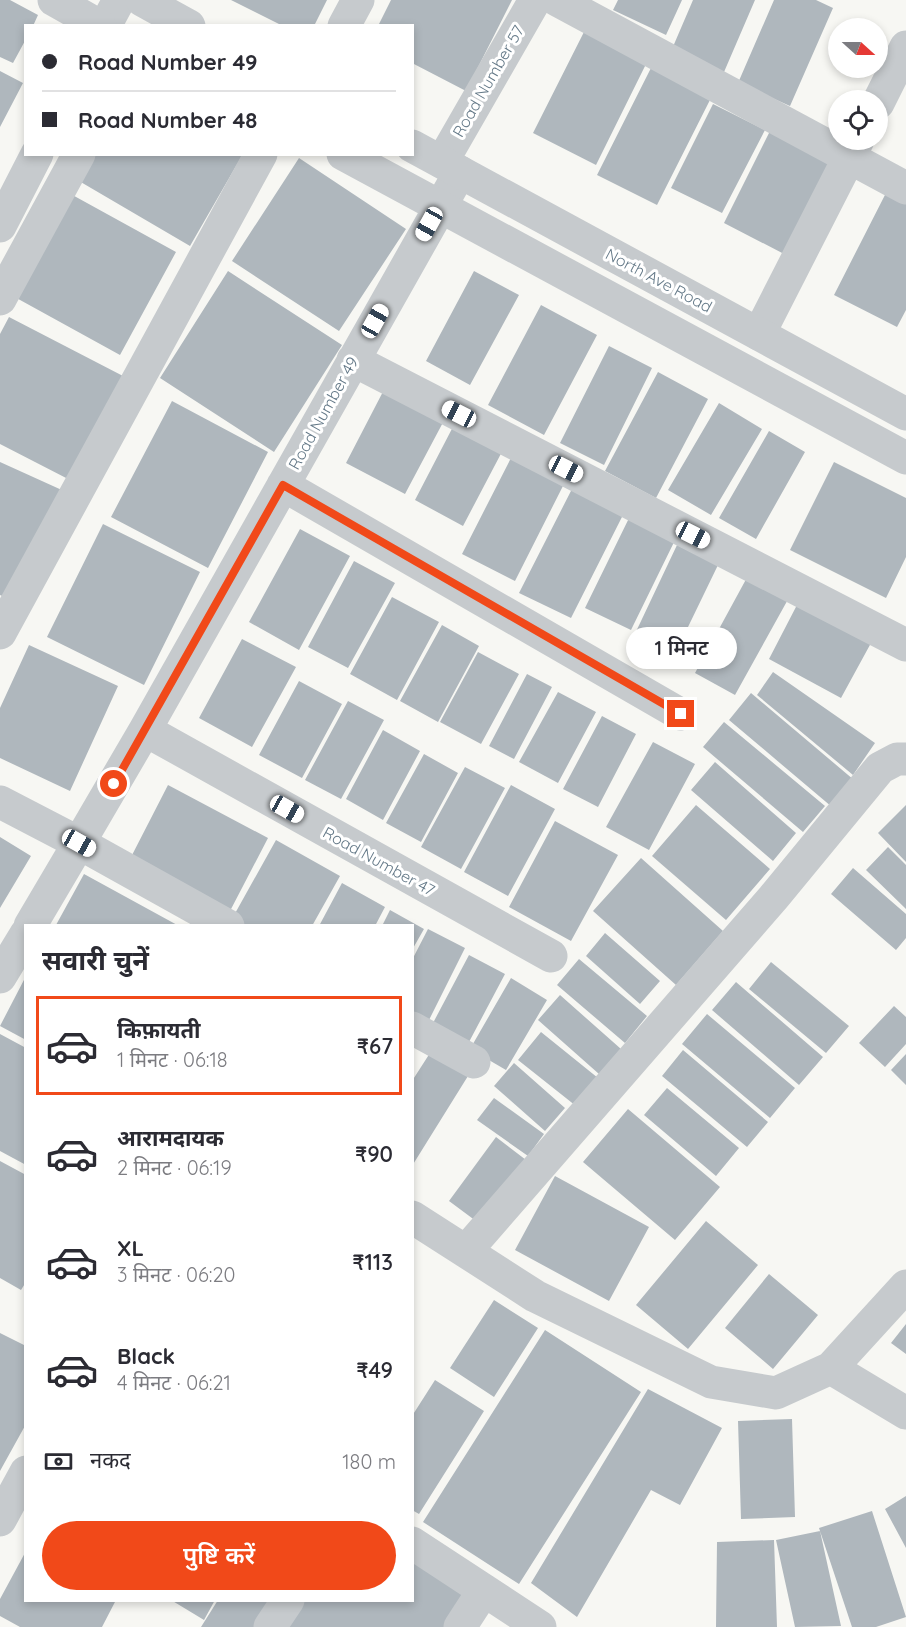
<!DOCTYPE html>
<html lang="hi">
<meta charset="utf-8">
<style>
:root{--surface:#fff;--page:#f7f7f7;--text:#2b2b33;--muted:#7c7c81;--line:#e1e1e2;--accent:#f14919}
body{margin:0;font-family:Quicksand,"Noto Sans Devanagari",sans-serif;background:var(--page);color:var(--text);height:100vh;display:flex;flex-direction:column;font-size:22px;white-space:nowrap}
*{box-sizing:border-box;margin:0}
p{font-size:20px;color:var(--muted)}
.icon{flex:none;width:33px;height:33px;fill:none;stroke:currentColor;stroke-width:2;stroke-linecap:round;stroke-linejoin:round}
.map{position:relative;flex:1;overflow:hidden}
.details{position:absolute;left:24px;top:924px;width:390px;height:678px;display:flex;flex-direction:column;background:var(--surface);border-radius:0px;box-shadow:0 3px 9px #0003}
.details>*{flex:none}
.banner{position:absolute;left:24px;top:24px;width:390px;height:132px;border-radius:0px;box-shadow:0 3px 9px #0003;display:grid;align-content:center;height:132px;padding:0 18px;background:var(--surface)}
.needle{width:39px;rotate:111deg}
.tools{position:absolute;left:828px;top:18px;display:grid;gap:12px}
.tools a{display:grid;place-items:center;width:60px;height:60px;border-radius:50%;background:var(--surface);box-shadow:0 3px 9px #0003;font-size:30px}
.end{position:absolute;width:27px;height:27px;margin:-14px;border:8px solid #f14919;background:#fff;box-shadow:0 0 0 3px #fff}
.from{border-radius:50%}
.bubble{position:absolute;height:42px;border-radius:21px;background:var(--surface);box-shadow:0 3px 9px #0003;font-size:20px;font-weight:600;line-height:42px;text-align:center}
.car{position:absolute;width:18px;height:36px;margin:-18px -9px;border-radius:8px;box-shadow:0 0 4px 2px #0007;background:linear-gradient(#fff 24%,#345 0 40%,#fff 0 76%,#345 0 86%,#fff 0)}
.banner b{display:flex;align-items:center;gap:21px;height:57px;font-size:22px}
.banner b+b{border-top:2px solid var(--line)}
.banner i{width:15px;height:15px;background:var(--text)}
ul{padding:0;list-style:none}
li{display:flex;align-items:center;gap:18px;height:99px;margin:0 12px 9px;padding:0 6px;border:3px solid transparent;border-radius:0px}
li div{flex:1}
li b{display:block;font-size:22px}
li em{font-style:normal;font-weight:600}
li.selected{border-color:var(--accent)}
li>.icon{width:54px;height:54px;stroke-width:1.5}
h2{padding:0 18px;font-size:27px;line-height:72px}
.pay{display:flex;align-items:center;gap:15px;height:66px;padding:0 18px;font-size:22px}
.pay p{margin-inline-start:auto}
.action{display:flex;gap:12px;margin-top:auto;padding:12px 18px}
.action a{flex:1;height:69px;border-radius:36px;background:var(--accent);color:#fff;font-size:24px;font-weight:600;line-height:69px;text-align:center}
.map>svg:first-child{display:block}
.building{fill:#afb7bd}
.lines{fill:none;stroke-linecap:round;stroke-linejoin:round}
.minor{stroke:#c6cacd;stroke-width:33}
.tertiary{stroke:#c6cacd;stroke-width:33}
.route{stroke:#f14919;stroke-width:8}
.labels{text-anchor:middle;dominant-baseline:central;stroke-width:6;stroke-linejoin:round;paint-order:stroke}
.street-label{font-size:16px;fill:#637887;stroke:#fff}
</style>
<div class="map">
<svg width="906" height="1627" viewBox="0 0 906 1627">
<rect width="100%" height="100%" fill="#f7f7f3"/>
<path class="building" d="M0,0H10L38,15L33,26H26V39L13,63L0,57Z
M231,0H327L314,26H283Z
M391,0H512L466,91L412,63V26H378Z
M618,0H682L666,35L613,10Z
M693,0H755L721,79L669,56Z
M774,0H816L833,8L790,106L738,83Z
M587,26L649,58L596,165L533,133Z
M653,64L713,94L657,205L597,175Z
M0,71L23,83L0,127Z
M713,104L765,130L722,213L671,188Z
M772,127L835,159L786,255L724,223Z
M94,154H243L190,246L79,181Z
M299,158L406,229L339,331L232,261Z
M887,191L906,200V310L897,327L834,295Z
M67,192L176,252L120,355L11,295Z
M228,271L342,345L274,452L160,378Z
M474,271L519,295L470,385L426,361Z
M541,305L597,335L544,435L488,405Z
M9,317L123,376L70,480L0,444V334Z
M609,346L652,368L604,465L560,443Z
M658,372L708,399L656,498L605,471Z
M388,382L448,413L405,494L346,463Z
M172,401L268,452L208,568L111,517Z
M719,403L762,429L711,515L668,490Z
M456,421L505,446L463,526L415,500Z
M769,431L805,452L756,539L719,518Z
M512,456L565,482L515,581L462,554Z
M0,462L64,491L13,601L0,595Z
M834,462L906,498V557L886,598L790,550Z
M574,485L625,511L571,618L519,593Z
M632,512L678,534L631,630L585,608Z
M103,524L200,572L144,685L47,637Z
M300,529L350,556L299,650L249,622Z
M677,545L718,565L673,658L633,638Z
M354,561L395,583L348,668L308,647Z
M750,572L791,594L735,695L695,673Z
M392,597L439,622L397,700L350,674Z
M798,603L871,643L841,698L769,659Z
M442,625L479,646L438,722L400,701Z
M242,639L296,667L252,747L199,718Z
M29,645L118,686L70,791L0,758V708Z
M478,652L519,674L481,744L440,722Z
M773,672L875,743L853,775L757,695Z
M527,674L552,687L514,759L489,746Z
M299,681L342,704L302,778L259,755Z
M558,692L596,712L558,783L519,762Z
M751,693L854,780L832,807L729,720Z
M348,701L384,720L341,799L305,780Z
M602,716L636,734L598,807L563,789Z
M724,722L825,806L803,832L703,747Z
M383,730L420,751L383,820L346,799Z
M653,742L695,764L649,850L606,827Z
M424,754L458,773L421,842L386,823Z
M715,762L796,833L773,861L691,790Z
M465,767L505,788L461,869L421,847Z
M168,785L268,838L230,911L130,859Z
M511,785L555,809L508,896L464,872Z
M696,805L770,869L726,920L652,856Z
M906,805V862L878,833Z
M555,821L618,855L571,941L509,907Z
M0,837L31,856L0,908Z
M276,840L340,876L312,926H228Z
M888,847L906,865V909L866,870Z
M641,858L723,931L676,985L593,911Z
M853,868L906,914V938L896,950L831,894Z
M84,874L179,926H58L56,925Z
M342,883L385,907L375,926H319Z
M390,910L424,929L412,950V926H382Z
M428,929L465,948L426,1026L412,1019V960Z
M605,933L660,981L640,1004L586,956Z
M469,955L505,974L469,1042L433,1023Z
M579,959L647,1016L625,1043L557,985Z
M771,962L849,1026L826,1053L749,989Z
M26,976V1040L0,1026Z
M511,978L547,1000L506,1070L470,1049Z
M736,982L823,1057L799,1085L712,1010Z
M560,995L621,1049L599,1074L538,1020Z
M894,1006L906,1017V1044L885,1067L859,1043Z
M707,1014L795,1088L770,1118L682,1044Z
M541,1032L598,1078L576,1106L518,1060Z
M0,1034L26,1048V1165L0,1151Z
M683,1050L768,1122L747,1147L662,1076Z
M430,1053L468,1076L412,1166V1081Z
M906,1054V1085L891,1070Z
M514,1063L565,1108L545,1131L494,1086Z
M667,1088L739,1148L716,1176L644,1115Z
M494,1098L544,1134L528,1156L477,1120Z
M628,1109L720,1187L675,1240L583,1162Z
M496,1137L530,1163L484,1227L449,1201Z
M0,1161L26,1175V1282L21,1290L0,1278Z
M555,1176L649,1227L609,1301L515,1250Z
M706,1221L758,1265L688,1349L636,1305Z
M769,1274L818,1315L773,1369L725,1328Z
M494,1300L538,1328L494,1397L450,1368Z
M906,1324V1354L891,1343Z
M545,1330L641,1392L519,1584L423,1522Z
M0,1333L26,1346V1424L0,1471Z
M435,1380L484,1411L419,1514L412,1510V1416Z
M648,1389L722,1428L680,1505L651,1490L577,1617L531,1583Z
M792,1419L795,1517L741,1519L738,1421Z
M906,1496V1548L885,1509Z
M872,1511L906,1617L876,1627H852L819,1528Z
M820,1531L841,1626L795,1627L776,1540Z
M774,1540L777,1627H716L717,1542Z
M26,1551V1600H116L102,1627H20L0,1616V1599Z
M412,1561L464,1596L444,1627H279L297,1600H412Z
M171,1600H215L204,1620Z
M218,1600H281L265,1627H201Z"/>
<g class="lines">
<path class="minor" d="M557,0L906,188
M105,26L119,0
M344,26L358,0
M878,103L906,47
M442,162L535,0
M0,226L37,154
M0,299L79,154
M759,334L858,140
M353,360L906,645
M283,485L680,714
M0,633L261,154
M145,730L551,956
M0,802L79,843L30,926
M228,926L79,843L145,730L460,172
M0,977L26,934
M412,1028L474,1062
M412,1217L535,1296L711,1382L776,1393L831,1368L906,1286
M466,1251L773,898L880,768L897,759H906
M831,1368L906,1413
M0,1520L26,1472
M412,1543L540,1627
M270,1627L288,1600
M460,1627L484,1590"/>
<path class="tertiary" d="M54,0L100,26
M142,0L189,26
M412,146L906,414
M343,154L906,458"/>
</g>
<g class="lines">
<path class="route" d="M114,784L283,485L681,714"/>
</g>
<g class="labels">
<g class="street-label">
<text transform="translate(488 81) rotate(-60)">Road Number 57</text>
<text transform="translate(659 280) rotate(28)">North Ave Road</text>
<text transform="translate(323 413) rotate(-61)">Road Number 49</text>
<text transform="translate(379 861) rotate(29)">Road Number 47</text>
</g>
</g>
</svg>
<div class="tools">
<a><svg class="needle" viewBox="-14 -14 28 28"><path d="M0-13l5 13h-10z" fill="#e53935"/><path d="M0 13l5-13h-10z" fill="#7c7c81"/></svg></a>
<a><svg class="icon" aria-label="locate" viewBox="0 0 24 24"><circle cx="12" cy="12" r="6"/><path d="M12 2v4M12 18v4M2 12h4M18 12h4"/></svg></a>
</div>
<i class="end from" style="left:114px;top:784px"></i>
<i class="end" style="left:681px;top:714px"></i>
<div class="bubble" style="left:626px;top:627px;width:111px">1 मिनट</div>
<i class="car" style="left:429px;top:224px;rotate:209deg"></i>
<i class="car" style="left:375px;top:321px;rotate:29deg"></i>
<i class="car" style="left:459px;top:414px;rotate:297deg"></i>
<i class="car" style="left:566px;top:469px;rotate:117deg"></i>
<i class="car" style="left:693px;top:535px;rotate:117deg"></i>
<i class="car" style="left:287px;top:809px;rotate:119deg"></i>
<i class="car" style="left:79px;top:843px;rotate:119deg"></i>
<div class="banner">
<b><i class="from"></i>Road Number 49</b>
<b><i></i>Road Number 48</b>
</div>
<section class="details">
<h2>सवारी चुनें</h2>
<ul>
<li class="selected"><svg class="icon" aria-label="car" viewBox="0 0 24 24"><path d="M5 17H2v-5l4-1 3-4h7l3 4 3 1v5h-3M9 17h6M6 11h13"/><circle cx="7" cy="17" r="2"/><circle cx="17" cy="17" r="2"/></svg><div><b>किफ़ायती</b><p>1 मिनट · 06:18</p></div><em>₹67</em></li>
<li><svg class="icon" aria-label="car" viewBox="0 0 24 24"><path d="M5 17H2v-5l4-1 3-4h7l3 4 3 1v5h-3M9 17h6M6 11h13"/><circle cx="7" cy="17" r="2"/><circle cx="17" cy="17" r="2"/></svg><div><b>आरामदायक</b><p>2 मिनट · 06:19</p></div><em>₹90</em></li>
<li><svg class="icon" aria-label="car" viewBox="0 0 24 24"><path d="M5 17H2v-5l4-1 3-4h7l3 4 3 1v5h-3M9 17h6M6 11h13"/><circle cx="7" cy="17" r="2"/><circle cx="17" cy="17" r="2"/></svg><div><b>XL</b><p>3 मिनट · 06:20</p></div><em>₹113</em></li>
<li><svg class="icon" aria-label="car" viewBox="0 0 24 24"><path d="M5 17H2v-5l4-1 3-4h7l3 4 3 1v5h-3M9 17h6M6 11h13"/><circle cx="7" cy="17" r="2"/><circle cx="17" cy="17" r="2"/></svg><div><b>Black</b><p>4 मिनट · 06:21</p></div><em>₹49</em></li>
</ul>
<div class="pay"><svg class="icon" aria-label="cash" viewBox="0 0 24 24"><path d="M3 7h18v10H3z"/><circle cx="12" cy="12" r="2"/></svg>नकद<p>180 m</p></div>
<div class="action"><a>पुष्टि करें</a></div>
</section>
</div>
